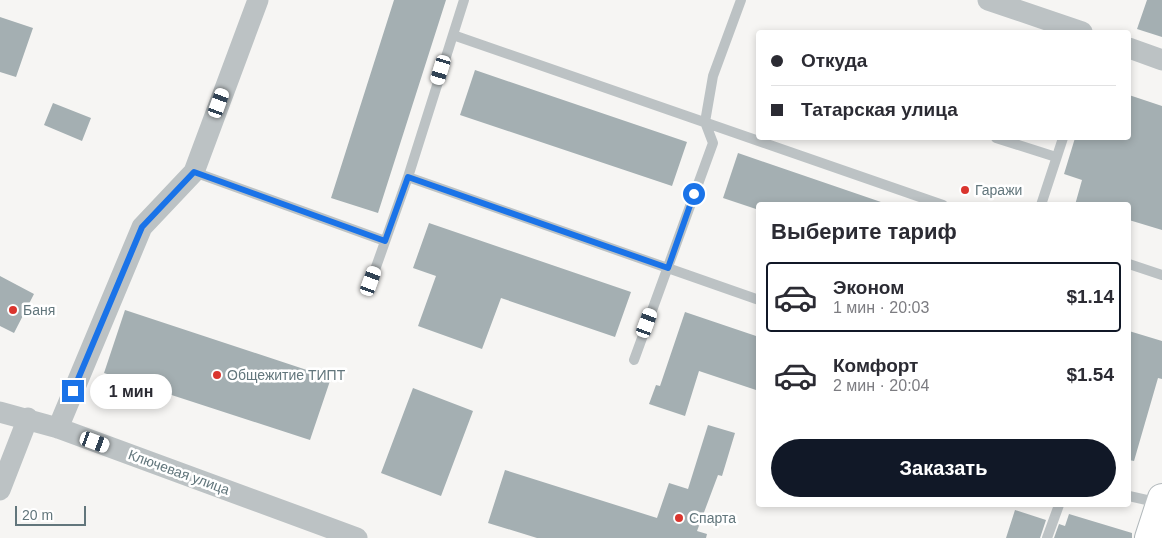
<!DOCTYPE html>
<html lang="ru">
<meta charset="utf-8">
<style>
:root{--surface:#fff;--page:#f7f7f7;--text:#2b2b33;--muted:#7c7c81;--line:#e1e1e2;--accent:#111827}
body{margin:0;font-family:Arial,sans-serif;background:var(--page);color:var(--text);height:100vh;display:flex;flex-direction:column;font-size:19px;white-space:nowrap}
*{box-sizing:border-box;margin:0}
p{font-size:16px;color:var(--muted)}
.icon{flex:none;width:28px;height:28px;fill:none;stroke:currentColor;stroke-width:2;stroke-linecap:round;stroke-linejoin:round}
.map{position:relative;flex:1;overflow:hidden}
.drawer{position:absolute;left:756px;top:202px;width:375px;height:305px;display:flex;flex-direction:column;background:var(--surface);border-radius:5px;box-shadow:0 2px 8px #0003}
.drawer>*{flex:none}
.banner{position:absolute;left:756px;top:30px;width:375px;height:110px;border-radius:5px;box-shadow:0 2px 8px #0003;display:grid;align-content:center;height:110px;padding:0 15px;background:var(--surface)}
.scale{position:absolute;left:15px;bottom:12px;width:71px;box-sizing:border-box;padding-left:5px;border:2px solid #62767c;border-top:0;font-size:14px;line-height:18px;white-space:nowrap;color:#62767c;-webkit-text-stroke:4px #fff;paint-order:stroke}
.end{position:absolute;width:22px;height:22px;margin:-11px;border:6px solid #1a73e8;background:#fff;box-shadow:0 0 0 2px #fff}
.from{border-radius:50%}
.bubble{position:absolute;height:35px;border-radius:18px;background:var(--surface);box-shadow:0 2px 8px #0003;font-size:16px;font-weight:700;line-height:35px;text-align:center}
.car{position:absolute;width:15px;height:30px;margin:-15px -8px;border-radius:6px;box-shadow:0 0 4px 1px #0007;background:linear-gradient(#fff 24%,#345 0 40%,#fff 0 76%,#345 0 86%,#fff 0)}
.banner b{display:flex;align-items:center;gap:18px;height:48px;font-size:19px}
.banner b+b{border-top:1px solid var(--line)}
.banner i{width:12px;height:12px;background:var(--text)}
ul{padding:0;list-style:none}
li{display:flex;align-items:center;gap:15px;height:70px;margin:0 10px 8px;padding:0 5px;border:2px solid transparent;border-radius:5px}
li div{flex:1}
li b{display:block;font-size:19px}
li em{font-style:normal;font-weight:700}
li.active{border-color:var(--accent)}
li>.icon{width:45px;height:45px;stroke-width:1.5}
h2{padding:0 15px;font-size:22px;line-height:60px}
.action{display:flex;gap:10px;margin-top:auto;padding:10px 15px}
.action a{flex:1;height:58px;border-radius:30px;background:var(--accent);color:#fff;font-size:20px;font-weight:700;line-height:58px;text-align:center}
.map>svg:first-child{display:block}
.building{fill:#a4afb2}
.lines{fill:none;stroke-linecap:round;stroke-linejoin:round}
.secondary-casing{stroke:#b1b8bb;stroke-width:30}
.service{stroke:#bcc2c4;stroke-width:10}
.minor{stroke:#bcc2c4;stroke-width:21}
.secondary{stroke:#fff;stroke-width:28}
.route{stroke:#1a73e8;stroke-width:6}
.poi-dot{fill:#da352e;stroke:#fff;stroke-width:2}
.labels{text-anchor:middle;dominant-baseline:central;stroke-width:5;stroke-linejoin:round;paint-order:stroke}
.poi-label{font-size:14px;fill:#62767c;stroke:#fff;text-anchor:start}
.street-label{font-size:14px;fill:#62767c;stroke:#fff}
</style>
<div class="map">
<svg width="1162" height="538" viewBox="0 0 1162 538">
<rect width="100%" height="100%" fill="#f6f5f3"/>
<path class="building" d="M394,0H446L378,213L331,198Z
M1147,0H1162V37L1137,29Z
M0,17L33,28L16,77L0,72Z
M475,70L687,142L672,186L460,115Z
M1129,95L1162,106V230L1129,220V205H1075L1082,180L1064,174L1075,138H1129Z
M53,103L91,118L82,141L44,125Z
M738,153L881,202V205H759V210L723,198Z
M429,223L631,292L615,337L501,298L482,349L418,326L436,276L413,268Z
M0,276L34,294L14,333L0,326Z
M125,310L331,378L310,440L104,373Z
M685,312L759,337V391L699,371L685,416L649,404L656,385L660,386Z
M1129,331L1162,341V379L1158,378L1134,461L1129,460Z
M413,388L473,411L441,496L381,473Z
M708,425L735,433L722,476L718,475L697,531L707,534L706,538H537L488,523L505,470L657,518L669,483L688,489Z
M1015,510L1046,520L1040,538H1006Z
M1069,514L1132,533V538H1054L1059,524L1065,526Z"/>
<g class="lines">
<g class="secondary-casing">
<path id="secondary" d="M1149,538L1162,498"/>
</g>
<path class="service" d="M453,35L943,205
M996,138L1056,157
M194,172L385,241
M408,177L759,300
M1041,205L1063,138
M1129,264L1162,275
M371,281L408,177L464,0
M634,360L713,143L705,122L713,76L741,0
M1129,496L1160,503
M1047,538L1059,505"/>
<path class="minor" d="M988,0L1082,32
M1129,48L1162,60
M0,412L58,428L357,538
M58,428L142,227L194,172L258,0
M0,490L28,418"/>
<use href="#secondary" class="secondary"/>
</g>
<g class="lines">
<path class="route" d="M73,391L142,227L194,172L385,241L408,177L668,268L694,194"/>
</g>
<g class="poi-dot">
<circle cx="965" cy="190" r="5"/>
<circle cx="13" cy="310" r="5"/>
<circle cx="217" cy="375" r="5"/>
<circle cx="679" cy="518" r="5"/>
</g>
<g class="labels">
<g class="poi-label">
<text x="975" y="190">Гаражи</text>
<text x="23" y="310">Баня</text>
<text x="227" y="375">Общежитие ТИПТ</text>
<text x="689" y="518">Спарта</text>
</g>
<g class="street-label">
<text transform="translate(179 472) rotate(20)">Ключевая улица</text>
</g>
</g>
</svg>
<div class="scale">20 m</div>
<i class="end from" style="left:694px;top:194px"></i>
<i class="end" style="left:73px;top:391px"></i>
<div class="bubble" style="left:90px;top:374px;width:82px">1 мин</div>
<i class="car" style="left:441px;top:70px;rotate:197deg"></i>
<i class="car" style="left:219px;top:103px;rotate:20deg"></i>
<i class="car" style="left:371px;top:281px;rotate:20deg"></i>
<i class="car" style="left:647px;top:323px;rotate:20deg"></i>
<i class="car" style="left:95px;top:442px;rotate:110deg"></i>
<div class="banner">
<b><i class="from"></i>Откуда</b>
<b><i></i>Татарская улица</b>
</div>
<section class="drawer">
<h2>Выберите тариф</h2>
<ul>
<li class="active"><svg class="icon" aria-label="car" viewBox="0 0 24 24"><path d="M5 17H2v-5l4-1 3-4h7l3 4 3 1v5h-3M9 17h6M6 11h13"/><circle cx="7" cy="17" r="2"/><circle cx="17" cy="17" r="2"/></svg><div><b>Эконом</b><p>1 мин · 20:03</p></div><em>$1.14</em></li>
<li><svg class="icon" aria-label="car" viewBox="0 0 24 24"><path d="M5 17H2v-5l4-1 3-4h7l3 4 3 1v5h-3M9 17h6M6 11h13"/><circle cx="7" cy="17" r="2"/><circle cx="17" cy="17" r="2"/></svg><div><b>Комфорт</b><p>2 мин · 20:04</p></div><em>$1.54</em></li>
</ul>
<div class="action"><a>Заказать</a></div>
</section>
</div>
